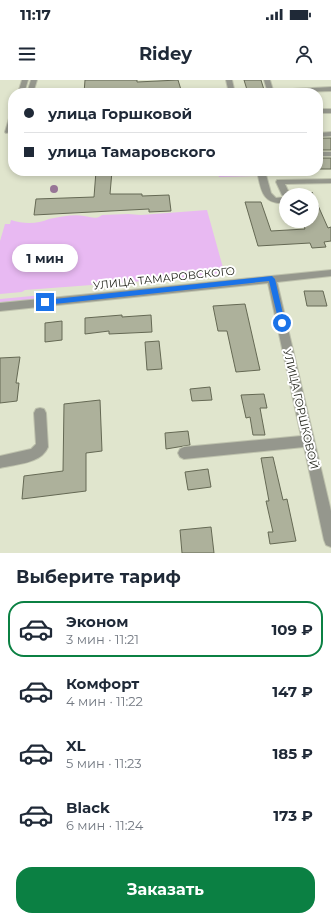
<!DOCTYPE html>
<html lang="ru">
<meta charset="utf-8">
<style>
:root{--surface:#fff;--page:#f6f6f7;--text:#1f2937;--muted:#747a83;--line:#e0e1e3;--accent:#0b8043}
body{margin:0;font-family:Montserrat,sans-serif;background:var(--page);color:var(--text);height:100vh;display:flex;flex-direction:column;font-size:15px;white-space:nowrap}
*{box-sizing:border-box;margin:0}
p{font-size:13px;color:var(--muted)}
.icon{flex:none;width:22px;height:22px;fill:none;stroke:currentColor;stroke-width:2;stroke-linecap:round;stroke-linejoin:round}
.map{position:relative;height:473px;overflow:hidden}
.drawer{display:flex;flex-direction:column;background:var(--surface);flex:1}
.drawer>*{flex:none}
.top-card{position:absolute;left:8px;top:8px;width:315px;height:88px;border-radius:16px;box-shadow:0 2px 6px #0003;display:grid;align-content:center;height:88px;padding:0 16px;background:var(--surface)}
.buttons{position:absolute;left:279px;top:108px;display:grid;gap:8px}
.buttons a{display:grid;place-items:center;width:40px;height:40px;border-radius:50%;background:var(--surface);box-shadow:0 2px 6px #0003;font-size:20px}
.end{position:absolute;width:18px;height:18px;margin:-9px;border:5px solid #1a73e8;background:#fff;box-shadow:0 0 0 2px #fff}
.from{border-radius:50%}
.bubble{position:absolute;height:28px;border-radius:14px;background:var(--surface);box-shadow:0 2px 6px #0003;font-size:13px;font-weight:700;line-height:28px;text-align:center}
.top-card b{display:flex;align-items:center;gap:14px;height:38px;font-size:15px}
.top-card b+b{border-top:1px solid var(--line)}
.top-card i{width:10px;height:10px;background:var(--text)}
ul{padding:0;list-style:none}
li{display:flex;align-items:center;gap:12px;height:56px;margin:0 8px 6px;padding:0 8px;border:2px solid transparent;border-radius:16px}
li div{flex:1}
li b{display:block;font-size:15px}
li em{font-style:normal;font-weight:700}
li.on{border-color:var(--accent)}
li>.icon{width:36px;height:36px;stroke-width:1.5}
h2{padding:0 16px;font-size:18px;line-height:48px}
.button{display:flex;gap:8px;margin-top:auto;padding:8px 16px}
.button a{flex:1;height:46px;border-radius:16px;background:var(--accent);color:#fff;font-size:16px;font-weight:700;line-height:46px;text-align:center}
.status{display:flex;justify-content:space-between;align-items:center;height:28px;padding:0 20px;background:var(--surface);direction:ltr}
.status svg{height:11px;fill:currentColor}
header{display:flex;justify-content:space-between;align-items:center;height:52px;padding:0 16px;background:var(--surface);font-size:18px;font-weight:700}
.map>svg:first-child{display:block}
.green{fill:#e8b9f2}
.building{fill:#adb19b;stroke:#656954}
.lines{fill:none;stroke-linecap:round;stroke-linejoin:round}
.minor-casing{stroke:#bec2ad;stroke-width:2}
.minor{fill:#95978d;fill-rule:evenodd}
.tree{fill:#977596}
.route{fill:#1a73e8}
.labels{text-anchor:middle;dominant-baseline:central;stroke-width:4;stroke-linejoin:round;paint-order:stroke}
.street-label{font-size:11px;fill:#22241b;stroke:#fff}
</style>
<div class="status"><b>11:17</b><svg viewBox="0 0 49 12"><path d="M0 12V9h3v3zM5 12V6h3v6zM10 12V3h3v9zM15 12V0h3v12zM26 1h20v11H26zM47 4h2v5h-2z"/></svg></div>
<header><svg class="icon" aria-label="menu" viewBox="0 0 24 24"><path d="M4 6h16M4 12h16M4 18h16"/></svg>Ridey<svg class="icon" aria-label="person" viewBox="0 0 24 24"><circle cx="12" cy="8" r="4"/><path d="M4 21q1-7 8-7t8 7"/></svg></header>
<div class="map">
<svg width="331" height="473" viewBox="0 0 331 473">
<rect width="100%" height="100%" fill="#e0e5cd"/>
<path class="green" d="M217,91H257L259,96L219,97Z
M207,130L225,195L25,210L22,212L0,214V161L5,144H10L11,140C23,144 38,144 49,139C60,137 74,134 84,136C91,137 96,140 102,135L128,134L141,135Z
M43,215V220L0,224V219Z"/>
<path class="building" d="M85,0H137V2L178,0L182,13H84Z
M244,0H261L265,13H248Z
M318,58H331V70H318Z
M318,78H331V89H318Z
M96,91H112L110,114H142V116L169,115L171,131L149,132V129L34,135L36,119L94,117Z
M312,112L328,148L331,147V161L324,162L326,167L312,168L310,163L258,166L245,122H261L271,151L305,149L302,141H312Z
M304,211H323L327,226H307Z
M245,224L260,290L236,292L227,251H218L213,226Z
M122,235V237L151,235L152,252L109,254V251L85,254V238Z
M62,241V260L45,262V243Z
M159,261L162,289L147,290L145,262Z
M20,277L16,303H19L17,321L0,323V278Z
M210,307L212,320L192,321L190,309Z
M264,314L267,328H260L265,355H253L250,337L246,338L241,315Z
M100,320L102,371L86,373V411L22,419L24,396L63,391L64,324Z
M188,351L190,365L166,369L165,353Z
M273,377L283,420L287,419L296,461L270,464L268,452H273L266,421H269L261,378Z
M208,389L211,407L188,410L185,392Z
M211,447L214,473H182L180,450Z"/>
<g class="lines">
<g class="minor-casing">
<path id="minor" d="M22,0H28L24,13H18Z
M31,0H37L33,13H27Z
M226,0H232L235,13H229Z
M264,0H270L273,10L331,7V11L268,13Z
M318,29H331V33H318Z
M13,33L11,52L6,53L5,52L10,35Z
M331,52V56L318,57V53Z
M318,72H331V76H318Z
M257,91H265L271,113L276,118L286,117L282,115L276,102L277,100L331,99V103L285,104L290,115H286V123C262,125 261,110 257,91Z
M331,190V196L277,202L331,431V467L326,465L324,460L304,367L184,379L180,377L178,373L180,369L184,367L301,356L268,203L0,231V223Z
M40,328L44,329L46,333L48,367C41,384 16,384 0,388V376L31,369L36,364L34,333L36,329Z"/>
</g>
<use href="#minor" class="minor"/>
</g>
<circle class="tree" cx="54" cy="109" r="4"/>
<path class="route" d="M272,196L275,199L285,243L282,246L279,243L269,201L45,225L42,222L45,220Z"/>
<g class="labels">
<g class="street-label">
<text transform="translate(164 198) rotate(-6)">УЛИЦА ТАМАРОВСКОГО</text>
<text transform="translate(301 329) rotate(77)">УЛИЦА ГОРШКОВОЙ</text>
</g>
</g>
</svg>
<div class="buttons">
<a><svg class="icon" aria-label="layers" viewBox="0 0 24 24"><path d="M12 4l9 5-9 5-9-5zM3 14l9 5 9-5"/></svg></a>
</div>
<i class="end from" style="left:282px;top:243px"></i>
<i class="end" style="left:45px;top:222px"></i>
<div class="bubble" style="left:12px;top:164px;width:66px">1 мин</div>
<div class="top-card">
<b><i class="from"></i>улица Горшковой</b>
<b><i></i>улица Тамаровского</b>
</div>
</div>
<section class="drawer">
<h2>Выберите тариф</h2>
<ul>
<li class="on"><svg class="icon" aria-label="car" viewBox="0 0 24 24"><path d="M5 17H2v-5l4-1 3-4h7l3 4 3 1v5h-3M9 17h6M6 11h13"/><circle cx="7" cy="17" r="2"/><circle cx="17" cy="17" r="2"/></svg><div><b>Эконом</b><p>3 мин · 11:21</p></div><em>109 ₽</em></li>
<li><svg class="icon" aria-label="car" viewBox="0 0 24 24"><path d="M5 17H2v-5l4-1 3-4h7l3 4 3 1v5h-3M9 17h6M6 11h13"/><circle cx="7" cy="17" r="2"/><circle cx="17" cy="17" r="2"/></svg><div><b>Комфорт</b><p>4 мин · 11:22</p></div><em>147 ₽</em></li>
<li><svg class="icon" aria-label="car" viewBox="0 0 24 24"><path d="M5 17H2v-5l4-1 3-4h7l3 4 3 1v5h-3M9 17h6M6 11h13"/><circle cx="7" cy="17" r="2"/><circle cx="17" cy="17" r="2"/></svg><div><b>XL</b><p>5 мин · 11:23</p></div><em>185 ₽</em></li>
<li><svg class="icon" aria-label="car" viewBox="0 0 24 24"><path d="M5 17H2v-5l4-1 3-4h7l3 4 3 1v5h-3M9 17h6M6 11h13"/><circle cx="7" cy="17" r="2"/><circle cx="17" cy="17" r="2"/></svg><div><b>Black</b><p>6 мин · 11:24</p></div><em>173 ₽</em></li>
</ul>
<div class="button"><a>Заказать</a></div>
</section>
